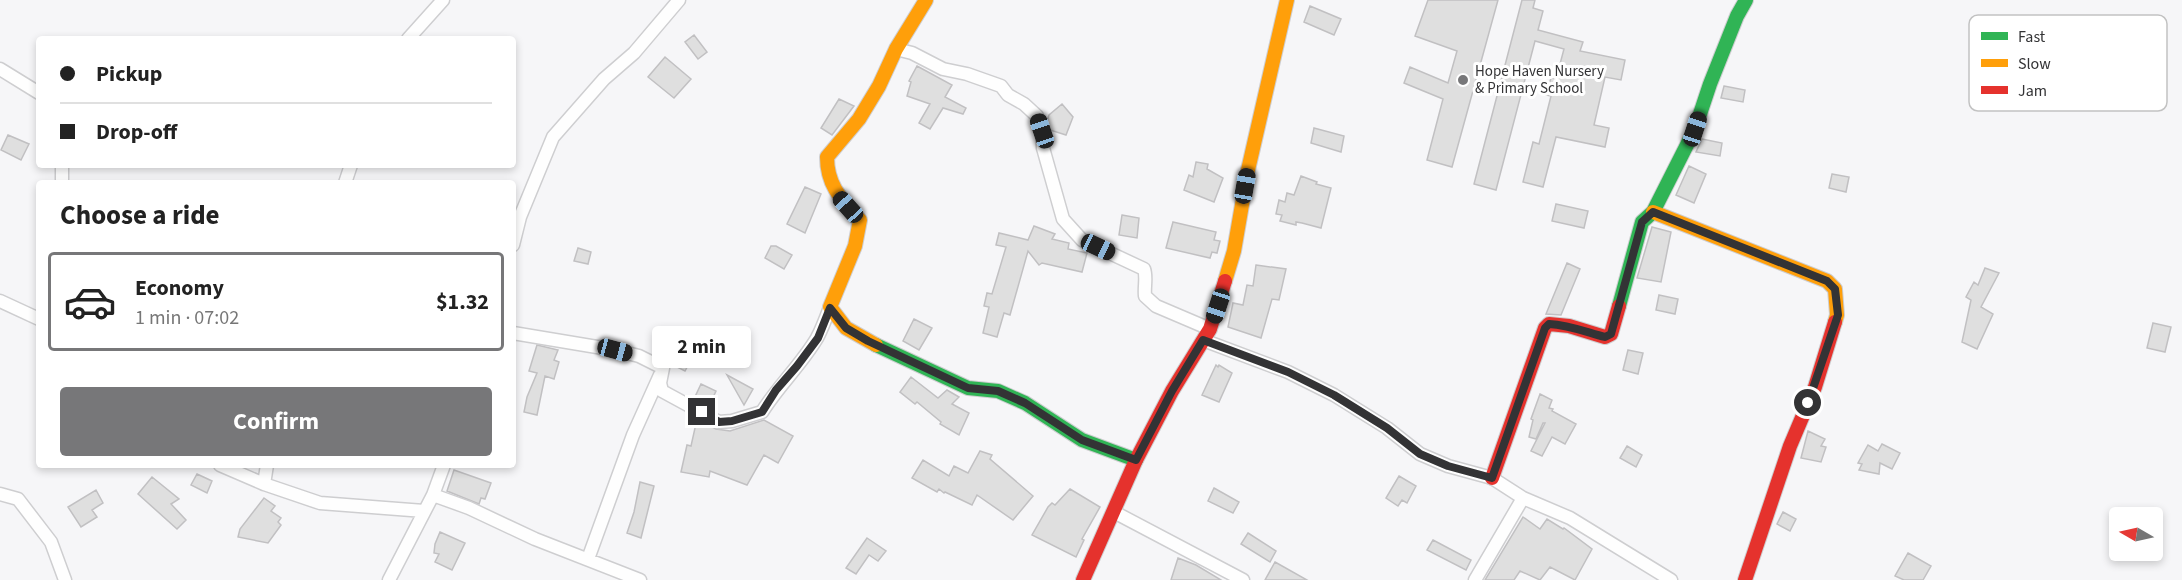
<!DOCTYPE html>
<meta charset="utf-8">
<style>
:root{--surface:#fff;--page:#f2f2f2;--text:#222;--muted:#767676;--line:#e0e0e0;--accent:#777779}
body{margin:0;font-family:"Source Sans 3",sans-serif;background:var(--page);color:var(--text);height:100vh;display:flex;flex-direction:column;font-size:22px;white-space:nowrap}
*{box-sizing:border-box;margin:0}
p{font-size:20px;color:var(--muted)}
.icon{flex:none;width:33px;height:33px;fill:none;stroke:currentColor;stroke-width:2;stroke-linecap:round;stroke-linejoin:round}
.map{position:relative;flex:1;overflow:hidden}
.panel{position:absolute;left:36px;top:180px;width:480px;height:288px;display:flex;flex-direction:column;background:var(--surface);border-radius:6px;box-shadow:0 3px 9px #0003}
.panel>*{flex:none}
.banner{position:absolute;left:36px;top:36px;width:480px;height:132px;border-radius:6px;box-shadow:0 3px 9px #0003;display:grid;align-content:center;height:132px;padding:0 24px;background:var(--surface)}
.needle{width:39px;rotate:279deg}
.controls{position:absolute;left:2109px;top:507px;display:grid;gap:12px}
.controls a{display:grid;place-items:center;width:54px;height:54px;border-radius:6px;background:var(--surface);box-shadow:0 3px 9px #0003;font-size:30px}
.end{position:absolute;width:27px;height:27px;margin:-14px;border:8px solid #333335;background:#fff;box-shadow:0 0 0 3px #fff}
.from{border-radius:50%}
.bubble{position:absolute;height:42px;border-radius:6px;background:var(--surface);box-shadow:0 3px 9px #0003;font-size:20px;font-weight:700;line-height:42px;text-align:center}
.car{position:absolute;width:18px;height:36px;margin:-18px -9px;border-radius:8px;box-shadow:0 0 4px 2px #0007;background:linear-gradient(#222 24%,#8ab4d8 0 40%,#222 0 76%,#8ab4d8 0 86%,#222 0)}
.banner b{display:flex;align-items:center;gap:21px;height:57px;font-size:22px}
.banner b+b{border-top:2px solid var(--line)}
.banner i{width:15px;height:15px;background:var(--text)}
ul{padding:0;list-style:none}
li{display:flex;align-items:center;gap:18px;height:99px;margin:0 12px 9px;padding:0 12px;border:3px solid transparent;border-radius:6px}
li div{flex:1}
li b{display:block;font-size:22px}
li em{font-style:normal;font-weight:700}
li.selected{border-color:var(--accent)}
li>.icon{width:54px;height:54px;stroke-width:1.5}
h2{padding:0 24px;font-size:27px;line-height:72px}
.button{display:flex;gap:12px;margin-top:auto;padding:12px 24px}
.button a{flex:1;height:69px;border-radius:6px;background:var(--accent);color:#fff;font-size:24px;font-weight:700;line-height:69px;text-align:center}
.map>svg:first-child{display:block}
.building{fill:#dfdfdf;stroke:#c1c0c2;stroke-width:1.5}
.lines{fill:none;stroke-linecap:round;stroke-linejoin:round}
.street-casing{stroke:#ceced0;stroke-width:15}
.fast-casing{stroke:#ceced0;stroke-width:16}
.slow-casing{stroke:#ceced0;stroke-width:16}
.jam-casing{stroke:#ceced0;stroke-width:16}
.street{stroke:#fefefe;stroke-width:12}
.fast{stroke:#30b455;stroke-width:14}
.slow{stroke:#ff9f0a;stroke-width:14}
.jam{stroke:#e5322d;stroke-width:14}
.route{stroke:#333335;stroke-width:8}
.poi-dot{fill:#777779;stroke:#fff;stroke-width:2}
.labels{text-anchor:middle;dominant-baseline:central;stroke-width:6;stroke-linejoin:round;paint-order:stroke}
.poi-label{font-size:15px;fill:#333335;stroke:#fff;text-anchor:start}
.key{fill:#fff;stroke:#c2c2c2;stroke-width:1.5}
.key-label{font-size:16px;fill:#333335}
</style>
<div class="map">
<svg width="2182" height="580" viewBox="0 0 2182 580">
<rect width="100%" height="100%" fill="#f6f6f8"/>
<path class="building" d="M1428,0H1498L1452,167L1427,160L1443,99L1404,83L1410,67L1448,83L1457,51L1415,36Z
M1522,0H1535L1533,8L1543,11L1538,30L1583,42L1580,51L1625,60L1621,80L1605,77L1594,125L1609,128L1605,147L1556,137L1543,187L1523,182L1533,142L1539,144L1551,96L1546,95L1551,78L1556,79L1564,49L1535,41L1496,190L1474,184Z
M1310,6L1341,19L1334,35L1304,22Z
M694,35L707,52L698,59L685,42Z
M665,57L691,79L674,98L648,77Z
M917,66L952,85L945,97L966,108L963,114L943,108L930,129L919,123L930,104L907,96L911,82L909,81Z
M1724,86L1745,90L1743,102L1721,98Z
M839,99L854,106L832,135L821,128Z
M1062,104L1073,117L1066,135L1050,130L1047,121L1049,115Z
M1314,128L1344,136L1341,152L1311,143Z
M8,135L29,144L21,160L1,150Z
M1702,139L1722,143L1720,156L1696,152Z
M1196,162L1208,164L1207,169L1223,178L1214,202L1184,190L1189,175L1193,177Z
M1689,166L1706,174L1694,203L1676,195Z
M1832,174L1849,177L1846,192L1829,188Z
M1301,176L1317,182L1316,184L1331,188L1321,228L1302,223L1296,222V225L1280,221L1282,215L1276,214L1279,200L1285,202L1287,193L1294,195Z
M805,187L821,194L805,233L787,224Z
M1556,204L1588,211L1584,228L1552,221Z
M1122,215L1139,218L1137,238L1119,235Z
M1173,222L1216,232L1214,240L1220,241L1217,253L1212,252L1210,258L1166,248Z
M1034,226L1055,234L1052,239L1069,243L1068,249L1087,253L1082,272L1042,263L1039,265L1028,251L1010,315L1004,313L997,337L983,333L989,307L984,306L987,293L992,294L1006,247L996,245L999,233L1028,240Z
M1652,227L1671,232L1661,282L1637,278Z
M771,246H776L792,255L784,269L765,258Z
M578,248L591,252L588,264L574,261Z
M1567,263L1580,269L1561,315L1546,314Z
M1256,265L1286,269L1279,300L1272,299L1261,338L1228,327L1233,303L1243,305L1247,285L1253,286Z
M1985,268L1999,273L1981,307L1993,314L1977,349L1962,342L1971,300L1966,297L1974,282L1978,285Z
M1659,295L1678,299L1675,314L1656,310Z
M914,319L932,328L919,350L903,341Z
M2153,323L2171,327L2165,352L2147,348Z
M537,345L558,350L554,360L559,362L554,379L545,376L537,415L524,412L527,397L537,373L529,371Z
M1628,350L1643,353L1638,374L1623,370Z
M677,352L691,360L685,371L671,364Z
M1216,365L1218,367L1219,365L1232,373L1219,402L1202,395Z
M727,375L753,389L744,405Z
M911,377L938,398L947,390L959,397L952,404L969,413L959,435L940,424L941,422L917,402L915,404L900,392Z
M701,384L716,391L709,406L694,399Z
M1540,394L1552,400L1549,408L1553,409L1552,411L1576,424L1565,444L1552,437L1542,456L1531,451L1545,423H1543L1536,439L1529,437L1533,420L1531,419Z
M697,419L716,429L730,431L764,420L793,436L778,463L764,455L747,485L710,471L709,477L681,472L687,445L691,446Z
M1808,431L1825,439L1821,446L1826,447L1821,462L1801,458Z
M1882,444L1900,453L1892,469L1880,463L1879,474L1859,470L1862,464L1858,463L1868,445L1878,451Z
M1627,446L1642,455L1636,467L1620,458Z
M980,451L992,455L990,459L1033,496L1013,520L977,495L972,505L945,492L944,493L939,489L937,492L912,478L923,460L949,476L954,466L968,473Z
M454,470L491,483L485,499L481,498L479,504L447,491Z
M197,474L212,481L207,493L191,485Z
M1399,476L1416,486L1407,503L1402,500L1398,506L1386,498Z
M152,477L179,499L171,504L186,520L177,529L138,494Z
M640,482L654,486L641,538L627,533L634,512Z
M1214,488L1239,502L1233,513L1208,501Z
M1070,489L1100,507L1082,539L1084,540L1076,557L1032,535L1048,507L1052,503L1055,505Z
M96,490L103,503L92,510L97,517L81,527L68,507Z
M264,498L275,506L271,511L281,518L278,522L281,525L268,543L238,537L240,529Z
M1783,512L1796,519L1790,531L1777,524Z
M1523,517L1540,529L1547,519L1563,529L1564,528L1592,549L1575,580L1550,567L1540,580L1520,571L1514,580H1485Z
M440,532L465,543L452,570L435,562L439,554L434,553L435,544Z
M1248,533L1276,551L1270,562L1241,544Z
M867,538L886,551L878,561L869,555L856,574L846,568Z
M1433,540L1471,560L1466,570L1427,550Z
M1908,553L1931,566L1923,580H1904L1895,576Z
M1178,558L1196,565L1221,580H1171Z
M1275,562L1307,580H1265Z"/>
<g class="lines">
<g class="street-casing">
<path id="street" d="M408,39L443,0
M896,49L912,53L943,69L967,74L1001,86L1008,95L1024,104L1037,116L1042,131L1043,148L1063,219L1082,240L1144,269C1147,277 1144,286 1145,296L1156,306L1210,329
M0,69L39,93
M62,183V165
M345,183L351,165
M513,245L520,217L553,137L604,79L634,53L679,0
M0,301L39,319
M513,333L615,350L639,356L663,368L660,383L662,391L719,422L732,421L762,412C778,386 801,365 817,338C822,329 826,318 830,307
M1203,340L1288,372L1334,395L1387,428L1420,454L1448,466L1492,478L1523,498L1570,518L1671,580
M220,465L264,484L320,503L424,511
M264,484L267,465
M0,494L18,499L51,542L65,580
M433,495L469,508L535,539L640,580
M1114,512L1243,580
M588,559L633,435L660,375
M389,580L433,495L444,465
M1475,580L1523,498"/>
</g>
<g class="fast-casing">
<path id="fast" d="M1619,306L1642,222L1653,212L1695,129L1710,84L1737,16L1746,0
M876,345L968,388L998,391L1025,403L1082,440L1136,460"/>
</g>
<g class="slow-casing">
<path id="slow" d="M1653,212L1827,281L1835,289L1837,315L1835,322
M1225,281L1234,251L1248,170L1287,0
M876,345L846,328L830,307L855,246L860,220C842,200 827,186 827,157L859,119L879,86L896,49L926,0"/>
</g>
<g class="jam-casing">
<path id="jam" d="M1492,478L1545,328L1549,324L1569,326L1605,337L1611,334L1619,306
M1083,580L1136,460L1172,391L1210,329L1225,281
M1745,580L1790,446L1815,387L1835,322"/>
</g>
<use href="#street" class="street"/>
<use href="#fast" class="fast"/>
<use href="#slow" class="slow"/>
<use href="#jam" class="jam"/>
</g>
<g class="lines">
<path class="route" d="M702,412L719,422L732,421L762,412L776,390L797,366L818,338L830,308L846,328L868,341L968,388L998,391L1025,403L1082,440L1136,460L1172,391L1203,340L1288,372L1334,395L1387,428L1420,454L1448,466L1492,478L1545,328L1549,324C1569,325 1586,332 1605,337L1611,334L1642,222L1653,212L1827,281L1835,289L1838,315L1808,403"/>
</g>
<circle class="poi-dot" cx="1463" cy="80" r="6"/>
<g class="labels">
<g class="poi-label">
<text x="1475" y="71">Hope Haven Nursery<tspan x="1475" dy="17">&amp; Primary School</tspan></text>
</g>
</g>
<rect x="1969" y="15" width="198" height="96" rx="9" class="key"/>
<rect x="1981" y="32" width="27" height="8" fill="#30b455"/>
<rect x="1981" y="59" width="27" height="8" fill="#ff9f0a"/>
<rect x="1981" y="86" width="27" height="8" fill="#e5322d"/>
<g class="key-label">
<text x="2018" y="42">Fast</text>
<text x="2018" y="69">Slow</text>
<text x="2018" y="96">Jam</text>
</g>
</svg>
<div class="controls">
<a><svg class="needle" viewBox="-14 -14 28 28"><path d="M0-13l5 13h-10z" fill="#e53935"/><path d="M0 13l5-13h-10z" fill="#767676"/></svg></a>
</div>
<i class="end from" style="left:1808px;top:403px"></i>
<i class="end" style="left:702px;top:412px"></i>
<div class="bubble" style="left:652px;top:326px;width:99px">2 min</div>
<i class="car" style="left:1695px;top:129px;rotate:18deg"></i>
<i class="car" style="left:1042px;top:131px;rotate:341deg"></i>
<i class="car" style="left:1245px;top:186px;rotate:10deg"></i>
<i class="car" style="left:848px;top:207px;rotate:318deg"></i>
<i class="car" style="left:1098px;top:247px;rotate:115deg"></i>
<i class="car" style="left:1218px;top:306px;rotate:198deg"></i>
<i class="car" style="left:615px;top:350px;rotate:105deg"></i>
<div class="banner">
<b><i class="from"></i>Pickup</b>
<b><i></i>Drop-off</b>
</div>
<section class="panel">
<h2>Choose a ride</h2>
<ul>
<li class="selected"><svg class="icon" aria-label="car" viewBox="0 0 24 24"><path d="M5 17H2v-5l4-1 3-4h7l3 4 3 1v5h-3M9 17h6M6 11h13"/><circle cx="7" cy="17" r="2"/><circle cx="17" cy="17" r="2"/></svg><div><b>Economy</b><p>1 min · 07:02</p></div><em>$1.32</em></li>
</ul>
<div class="button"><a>Confirm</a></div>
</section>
</div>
